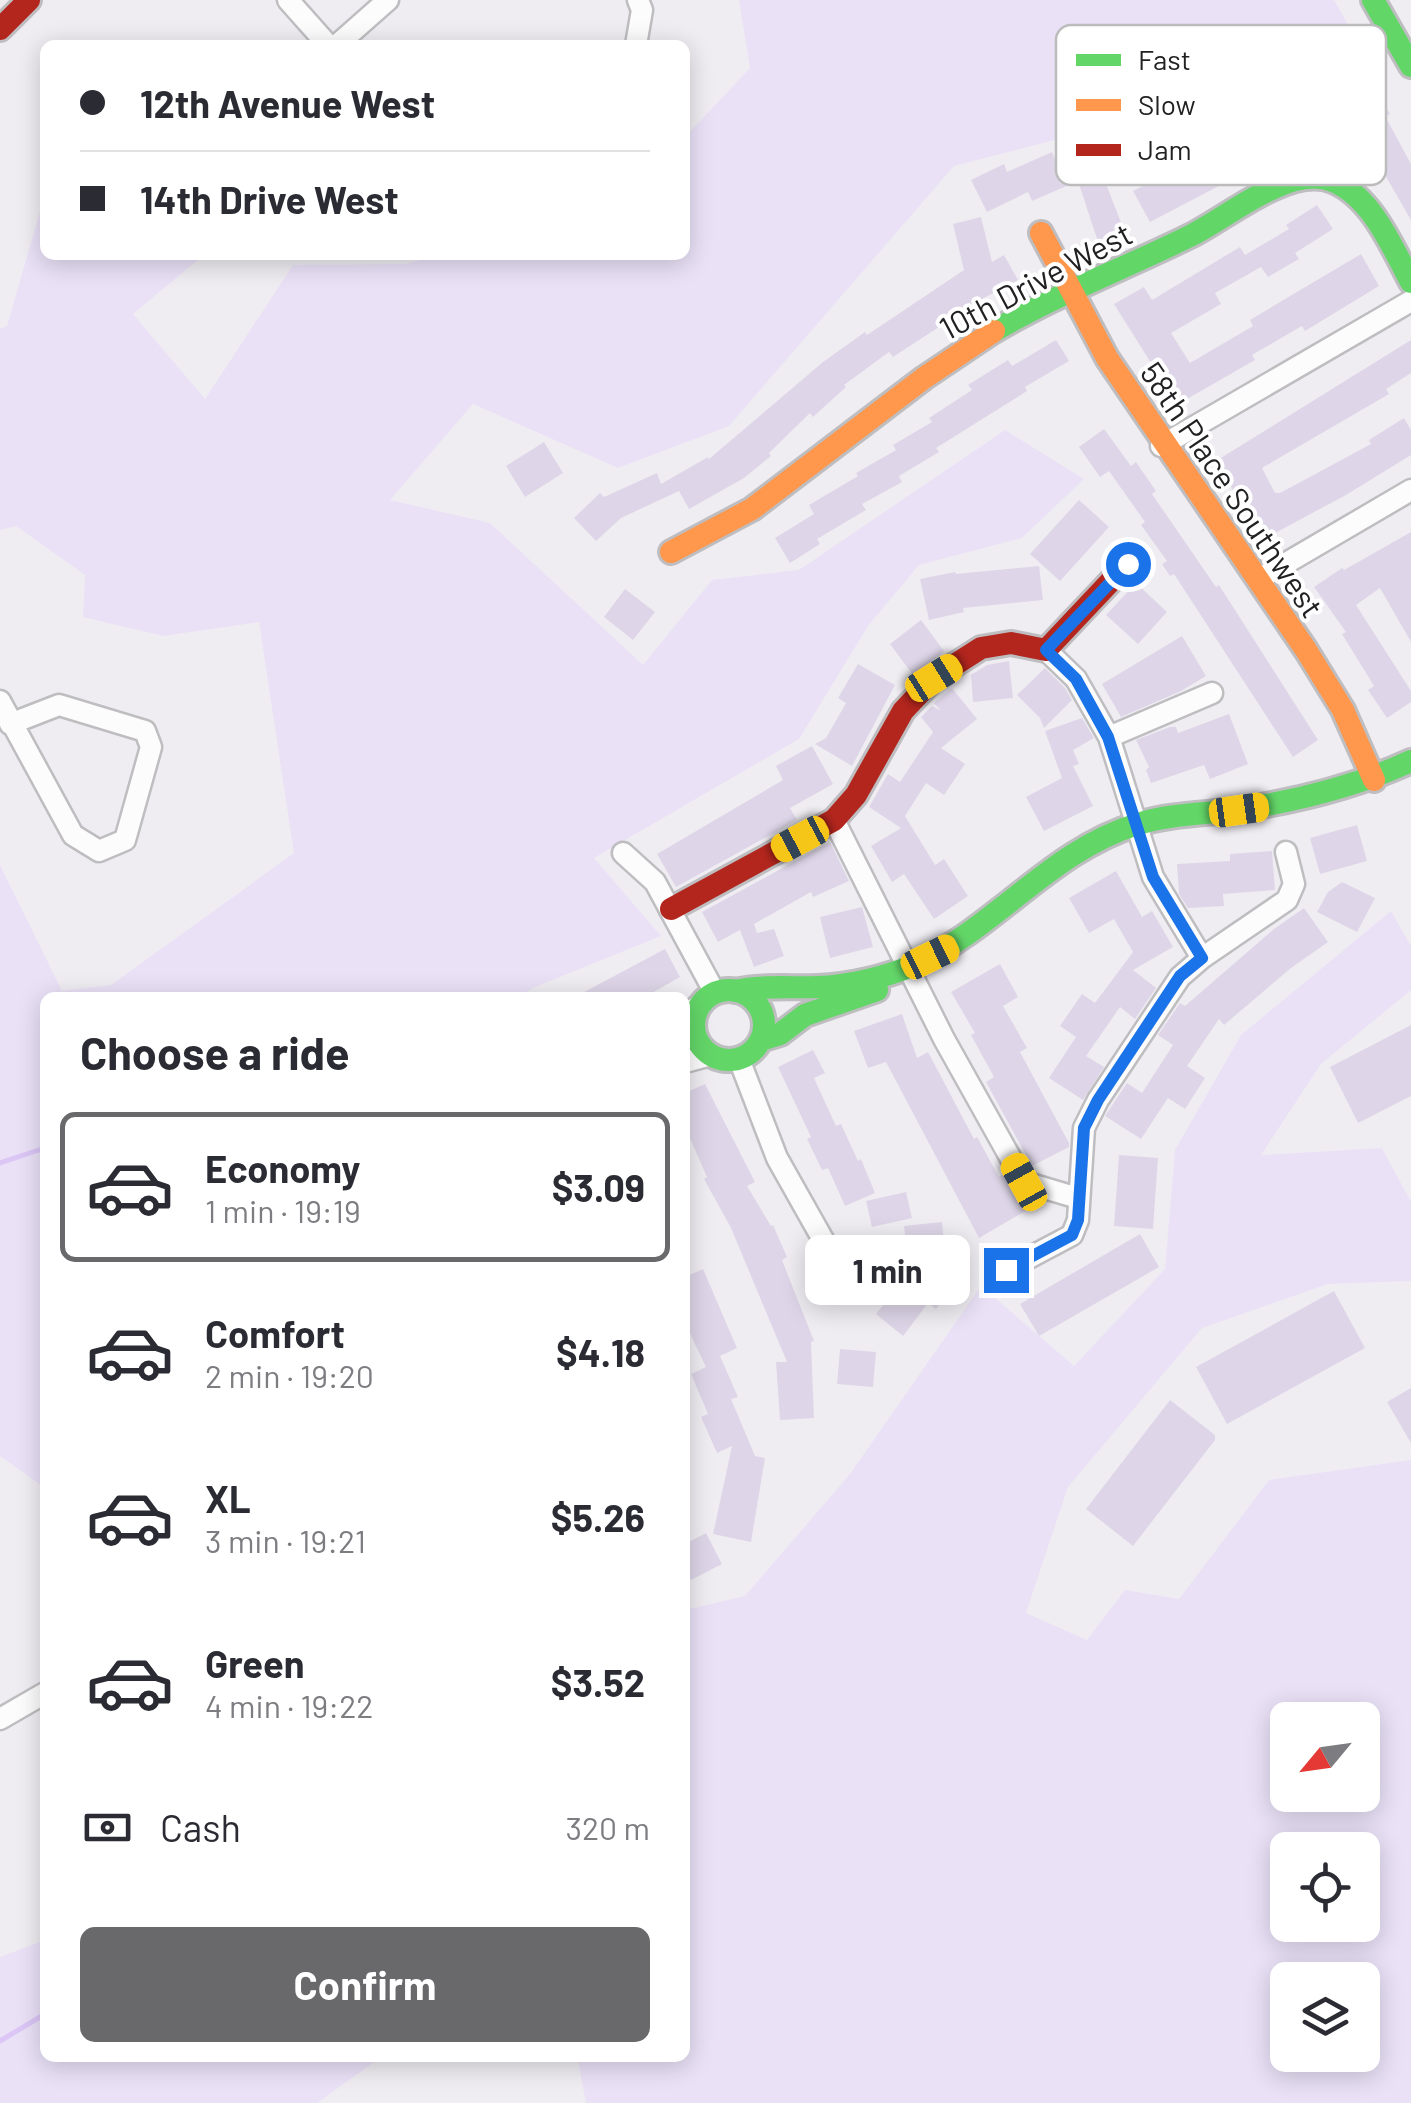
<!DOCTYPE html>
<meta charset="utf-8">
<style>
:root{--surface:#fff;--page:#f2f2f3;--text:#2b2b33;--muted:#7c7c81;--line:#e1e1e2;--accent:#69686b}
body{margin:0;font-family:Barlow,sans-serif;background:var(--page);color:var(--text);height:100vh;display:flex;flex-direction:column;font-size:38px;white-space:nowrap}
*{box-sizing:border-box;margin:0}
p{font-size:32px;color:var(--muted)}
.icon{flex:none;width:55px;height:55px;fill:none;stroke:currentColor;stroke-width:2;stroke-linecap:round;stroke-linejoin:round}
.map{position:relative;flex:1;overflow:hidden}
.panel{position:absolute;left:40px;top:992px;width:650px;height:1070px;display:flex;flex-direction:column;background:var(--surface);border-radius:15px;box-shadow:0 5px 25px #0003}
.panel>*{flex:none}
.top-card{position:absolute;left:40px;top:40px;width:650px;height:220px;border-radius:15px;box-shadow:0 5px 25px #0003;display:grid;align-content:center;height:220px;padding:0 40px;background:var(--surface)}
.needle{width:65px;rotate:241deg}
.controls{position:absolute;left:1270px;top:1702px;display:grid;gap:20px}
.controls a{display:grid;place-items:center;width:110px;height:110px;border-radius:15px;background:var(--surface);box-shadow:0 5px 25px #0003;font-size:50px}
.end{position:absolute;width:45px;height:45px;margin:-22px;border:12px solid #1a73e8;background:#fff;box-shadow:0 0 0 5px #fff}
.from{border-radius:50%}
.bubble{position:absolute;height:70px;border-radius:15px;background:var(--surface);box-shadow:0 5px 25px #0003;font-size:32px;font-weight:700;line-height:70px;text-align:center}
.car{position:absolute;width:30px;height:60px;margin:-30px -15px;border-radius:12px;box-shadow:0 0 8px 2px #0007;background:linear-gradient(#f5c518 24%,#345 0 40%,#f5c518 0 76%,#345 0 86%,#f5c518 0)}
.top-card b{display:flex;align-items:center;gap:35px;height:95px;font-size:38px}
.top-card b+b{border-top:2px solid var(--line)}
.top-card i{width:25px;height:25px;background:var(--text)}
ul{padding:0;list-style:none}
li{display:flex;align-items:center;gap:30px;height:150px;margin:0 20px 15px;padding:0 20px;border:5px solid transparent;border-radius:15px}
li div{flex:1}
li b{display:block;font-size:38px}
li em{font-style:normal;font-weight:700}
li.current{border-color:var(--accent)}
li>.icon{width:90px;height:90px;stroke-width:1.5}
h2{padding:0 40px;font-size:45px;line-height:120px}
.pay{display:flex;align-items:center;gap:25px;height:110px;padding:0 40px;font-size:38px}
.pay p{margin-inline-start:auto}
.cta{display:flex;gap:20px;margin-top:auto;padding:20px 40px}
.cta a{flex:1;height:115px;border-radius:15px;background:var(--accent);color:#fff;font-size:40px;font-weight:700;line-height:115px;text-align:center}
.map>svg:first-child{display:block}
.green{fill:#eae1f7;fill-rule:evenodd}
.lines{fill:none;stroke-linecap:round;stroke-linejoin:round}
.stream{stroke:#dbc6f6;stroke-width:5}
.building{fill:#ded6e8}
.street-casing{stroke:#bebdc0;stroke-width:25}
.fast-casing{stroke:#bebdc0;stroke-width:28}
.slow-casing{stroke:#bebdc0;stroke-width:28}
.jam-casing{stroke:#bebdc0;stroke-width:28}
.street{stroke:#fdfcfd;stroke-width:20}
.fast{stroke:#63d668;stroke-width:22}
.slow{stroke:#ff974d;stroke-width:22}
.jam{stroke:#b3261e;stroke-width:22}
.route{stroke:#1a73e8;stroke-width:12}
.labels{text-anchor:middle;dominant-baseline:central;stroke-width:8;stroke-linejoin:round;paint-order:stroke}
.street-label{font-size:32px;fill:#212022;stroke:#fff}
.key{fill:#fff;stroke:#bcbcbd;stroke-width:2.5}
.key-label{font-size:28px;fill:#212022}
</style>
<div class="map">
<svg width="1411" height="2103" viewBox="0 0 1411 2103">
<rect width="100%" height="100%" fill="#efedf2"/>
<path class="green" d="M739,0H1334L1368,59L954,166L729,426L618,468L473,404L390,500L490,523L643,665L712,580L799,570L1005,430L1084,479L1022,538L919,565L868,626L799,739L594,858L661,936L535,987L517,997L45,998V1488L0,1456V865L62,991L111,985L294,853L259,622L163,636L83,617L85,575L16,526L0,530V329L7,326L45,194V255H204L133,314L205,399L293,265L405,264L442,255H685V137L750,68Z
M1391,911L1411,946V990L1321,1064L1261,1155L1382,1148L1411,1202V1281L1328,1284L1202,1328L1068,1487L1026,1613L1087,1640L1125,1590L1179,1599L1269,1480L1411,1460V2103H586L578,2060L574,2058H685V1610L745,1596L850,1474L981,1286L1074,1366L1165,1269L1175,1150L1241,1035ZM1362,1720V1795H1288V1720ZM1288,1850H1362V1925H1288ZM1288,1980H1362V2055H1288Z
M45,1940V2058H380L317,2103H0V1957Z"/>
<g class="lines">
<path class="stream" d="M0,1163L45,1148
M0,2041L45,2014"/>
</g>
<path class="building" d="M1370,82L1390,114L1385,116L1411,164V220L1341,99Z
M1255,133L1271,162L1240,180L1238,176L1150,222L1133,191L1212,150L1216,155Z
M1052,152L1060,170L1096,158L1129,243L1102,254L1078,181L1032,201L1028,192L987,212L971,180L1004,164L1007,172Z
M1317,205L1333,229L1295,253L1299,259L1268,277L1261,267L1215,293L1221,304L1171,333L1190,363L1253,326L1250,320L1361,254L1379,286L1305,331L1302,326L1252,355L1255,360L1173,407L1158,380L1161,379L1114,304L1144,287L1152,300L1240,247L1245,255L1289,229L1286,225Z
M981,217L992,262L1004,255L1018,280L982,299L893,357L889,352L844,385L846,387L813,417L810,413L769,453L771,456L744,478L689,509L679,491L621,518L596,541L574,518L600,493L604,497L657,473L661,484L708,457L709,459L823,362L865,332L867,335L964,270L953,224Z
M1056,340L1069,361L1025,387L1027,391L936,448L939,452L899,476L902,482L862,504L866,510L817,539L820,544L790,563L775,538L814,514L809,505L858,476L856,473L896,450L893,445L932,422L929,418L972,390L968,385L1008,360L1012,366Z
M1411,340V373L1386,389L1389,394L1262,468L1275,493H1280L1371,444L1369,440L1404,418L1411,430V455L1346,495L1262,540L1216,461Z
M1104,429L1131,466L1136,462L1156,491L1152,494L1216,587L1219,585L1318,740L1293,757L1174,574L1170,576L1162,564L1167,561L1141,525L1145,522L1109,471L1100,477L1079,447Z
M544,442L563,473L525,497L506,466Z
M1079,500L1109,527L1060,581L1030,554Z
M1411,532V642L1380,588L1356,605L1411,691V702L1387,718L1368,690L1374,686L1342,634L1346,632L1314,587L1342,568L1344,570Z
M1039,566L1043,600L963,608L964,612L929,620L920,579L955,572L956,574Z
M1136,583L1167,612L1138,644L1106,615Z
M625,589L655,612L633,640L604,617Z
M921,620L944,651L913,675L890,644Z
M1182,636L1206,676L1181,691L1121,717L1102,684Z
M1009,661L1013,698L973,702L971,675L987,665Z
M858,664L895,685L852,766L815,744L826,738L846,703L838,698Z
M1045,668L1065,688L1072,700L1044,728L1040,718L1017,695Z
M952,688L977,719L941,748L965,764L944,795L926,783L905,816L935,865L944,859L968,896L934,919L904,874L892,882L871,846L901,828L869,807L888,774L900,782L933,732L921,717L932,706L941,711L934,703Z
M1229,714L1248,764L1210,779L1204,765L1151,783L1146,770L1149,767L1136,740L1170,727H1176L1178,733Z
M1082,718L1094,738L1073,750L1079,764L1073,766L1093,806L1044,831L1026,797L1062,778L1045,731Z
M812,746L833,784L790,808L797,820L676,887L657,854L783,780L776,766Z
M1357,825L1367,861L1320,874L1310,838Z
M830,842L849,881L813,897L811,892L754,924L757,933L774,929L784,956L754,967L740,930L718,942L702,912Z
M1272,851L1275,890L1223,894L1224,906L1188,908L1179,894L1177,864L1230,861V854Z
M1116,871L1142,917L1152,911L1173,947L1133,970L1156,988L1135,1019L1120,1007L1086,1056L1104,1067L1083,1100L1049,1078L1076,1037L1060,1026L1082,994L1095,1003L1133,952L1114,919L1089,933L1069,898Z
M1342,882L1375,898L1357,932L1317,912L1328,892Z
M862,907L873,947L830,958L820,917Z
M1304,908L1328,942L1291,968L1224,1025L1219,1019L1187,1066L1205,1078L1185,1109L1168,1098L1141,1139L1105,1116L1127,1083L1142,1093L1173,1045L1158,1035L1180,1003L1185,1006L1274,929Z
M665,949L680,977L643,998H573Z
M1000,964L1018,997L1003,1006L1027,1048L1020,1052L1069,1143V1147L1032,1166L986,1082L994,1077L971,1035L975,1033L951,992Z
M902,1014L917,1058L928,1052L974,1139L977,1137L999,1177L1004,1174L1027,1210L979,1238L886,1062L868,1068L854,1031Z
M1411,1025V1096L1358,1123L1330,1067Z
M813,1050L825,1073L814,1078L836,1126L841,1124L858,1161L861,1159L875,1193L845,1206L828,1168L822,1170L807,1139L811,1137L778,1067Z
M705,1084L755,1182L747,1186L771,1226L773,1225L787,1257L782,1260L814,1341L811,1342L814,1418L780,1420L776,1362H787L731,1228L704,1179L707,1177L685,1127V1093Z
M1119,1155L1158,1158L1153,1229L1114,1226Z
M906,1192L912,1218L872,1227L866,1201Z
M942,1222L945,1250L907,1254L904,1226Z
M1140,1234L1159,1267L1039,1336L1020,1304Z
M932,1262L956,1279L936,1309L928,1303L903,1336L876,1314L896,1289L908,1298Z
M703,1269L737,1348L720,1356L738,1397L731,1399L755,1456L765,1458L751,1542L713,1534L732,1446L717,1453L701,1417L708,1414L691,1374L706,1367L685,1323V1277Z
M1334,1291L1365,1348L1227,1424L1196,1367Z
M840,1349L876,1352L873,1387L837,1384Z
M1411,1388V1443L1387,1402Z
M1170,1400L1215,1435V1440L1133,1546L1086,1509Z
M706,1533L722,1564L691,1580L685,1569V1544Z"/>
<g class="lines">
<g class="street-casing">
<path id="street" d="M288,0L328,45
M337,45L388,0
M636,45L642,10L638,0
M1161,446L1411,301
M1259,579L1411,490
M1046,650L1076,679L1109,737L1153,877L1202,958
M0,701L73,835L99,851L125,840L151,747L145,731L59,705L10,724
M1109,737L1212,693
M834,820L944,1039L1024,1182L1078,1198
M623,853L655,882L715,993
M685,1015L701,1004
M739,1059L777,1158L826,1245L850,1264
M685,1062L711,1055
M1006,1270L1072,1235L1078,1220L1084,1128L1098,1100L1180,977L1202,958L1287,900L1294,884L1286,852
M0,1719L45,1693"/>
</g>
<g class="fast-casing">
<path id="fast" d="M1373,0L1411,66
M994,331C1058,293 1128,267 1194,234C1227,216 1258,191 1295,180C1308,177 1321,176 1333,181C1372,197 1392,247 1411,282
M694 1025a35 35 0 1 1 70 0a35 35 0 1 1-70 0Z
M735,991C763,985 790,988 818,987C849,986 886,977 914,965C996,928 1051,850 1138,824C1169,814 1204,814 1236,810C1297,801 1355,787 1411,761
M761,1040L780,1034L805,1015L877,990"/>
</g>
<g class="slow-casing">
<path id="slow" d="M1041,233L1107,358L1306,650L1343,710L1374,780
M671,552L752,509L924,378L994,331"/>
</g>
<g class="jam-casing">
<path id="jam" d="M0,29L29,0
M671,909L834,820L856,795L903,711L934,678L981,648L1011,643L1046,650L1128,563"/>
</g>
<use href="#street" class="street"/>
<use href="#fast" class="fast"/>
<use href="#slow" class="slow"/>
<use href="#jam" class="jam"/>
</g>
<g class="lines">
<path class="route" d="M1006,1270L1072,1235L1078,1220L1084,1128L1098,1100L1180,976L1202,958L1153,877L1108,737L1076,679L1046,650L1128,564"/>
</g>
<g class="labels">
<g class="street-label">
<text transform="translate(1035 280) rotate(-28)">10th Drive West</text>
<text transform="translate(1233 489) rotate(56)">58th Place Southwest</text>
</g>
</g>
<rect x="1056" y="25" width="330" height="160" rx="15" class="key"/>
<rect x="1076" y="54" width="45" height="12" fill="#63d668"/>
<rect x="1076" y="99" width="45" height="12" fill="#ff974d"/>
<rect x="1076" y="144" width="45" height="12" fill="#b3261e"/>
<g class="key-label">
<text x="1138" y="70">Fast</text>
<text x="1138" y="115">Slow</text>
<text x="1138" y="160">Jam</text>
</g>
</svg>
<div class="controls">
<a><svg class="needle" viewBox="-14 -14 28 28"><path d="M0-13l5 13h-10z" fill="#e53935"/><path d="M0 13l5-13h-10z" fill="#7c7c81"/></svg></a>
<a><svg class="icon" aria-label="locate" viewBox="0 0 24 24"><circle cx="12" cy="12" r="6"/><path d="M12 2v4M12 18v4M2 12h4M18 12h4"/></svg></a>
<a><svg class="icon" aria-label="layers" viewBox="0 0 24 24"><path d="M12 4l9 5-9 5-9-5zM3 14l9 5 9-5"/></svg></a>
</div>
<i class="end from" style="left:1128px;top:564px"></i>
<i class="end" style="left:1006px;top:1270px"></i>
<div class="bubble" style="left:805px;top:1235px;width:165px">1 min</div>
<i class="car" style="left:934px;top:678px;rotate:58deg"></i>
<i class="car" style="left:1239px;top:810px;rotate:82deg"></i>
<i class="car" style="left:800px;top:839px;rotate:242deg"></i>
<i class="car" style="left:930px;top:957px;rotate:64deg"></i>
<i class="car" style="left:1024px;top:1182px;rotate:331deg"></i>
<div class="top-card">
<b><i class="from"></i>12th Avenue West</b>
<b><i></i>14th Drive West</b>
</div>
<section class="panel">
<h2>Choose a ride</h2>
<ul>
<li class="current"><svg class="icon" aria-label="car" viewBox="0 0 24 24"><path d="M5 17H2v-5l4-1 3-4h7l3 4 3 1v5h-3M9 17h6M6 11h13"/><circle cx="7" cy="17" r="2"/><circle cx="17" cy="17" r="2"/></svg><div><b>Economy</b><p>1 min · 19:19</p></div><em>$3.09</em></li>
<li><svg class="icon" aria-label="car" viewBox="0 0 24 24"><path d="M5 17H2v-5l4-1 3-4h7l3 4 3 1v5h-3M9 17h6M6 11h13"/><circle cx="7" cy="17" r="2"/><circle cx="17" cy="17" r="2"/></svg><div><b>Comfort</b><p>2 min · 19:20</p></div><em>$4.18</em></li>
<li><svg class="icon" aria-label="car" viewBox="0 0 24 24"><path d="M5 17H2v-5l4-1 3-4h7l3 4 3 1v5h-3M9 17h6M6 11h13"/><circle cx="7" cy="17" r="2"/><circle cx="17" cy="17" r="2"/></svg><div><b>XL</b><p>3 min · 19:21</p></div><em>$5.26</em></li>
<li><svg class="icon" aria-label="car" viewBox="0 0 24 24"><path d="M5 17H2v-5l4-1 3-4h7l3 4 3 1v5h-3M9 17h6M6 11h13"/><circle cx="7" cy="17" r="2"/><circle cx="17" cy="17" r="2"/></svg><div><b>Green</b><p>4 min · 19:22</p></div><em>$3.52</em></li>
</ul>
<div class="pay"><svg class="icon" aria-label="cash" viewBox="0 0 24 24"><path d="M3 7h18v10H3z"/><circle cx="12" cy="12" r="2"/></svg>Cash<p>320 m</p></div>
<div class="cta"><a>Confirm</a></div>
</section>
</div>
